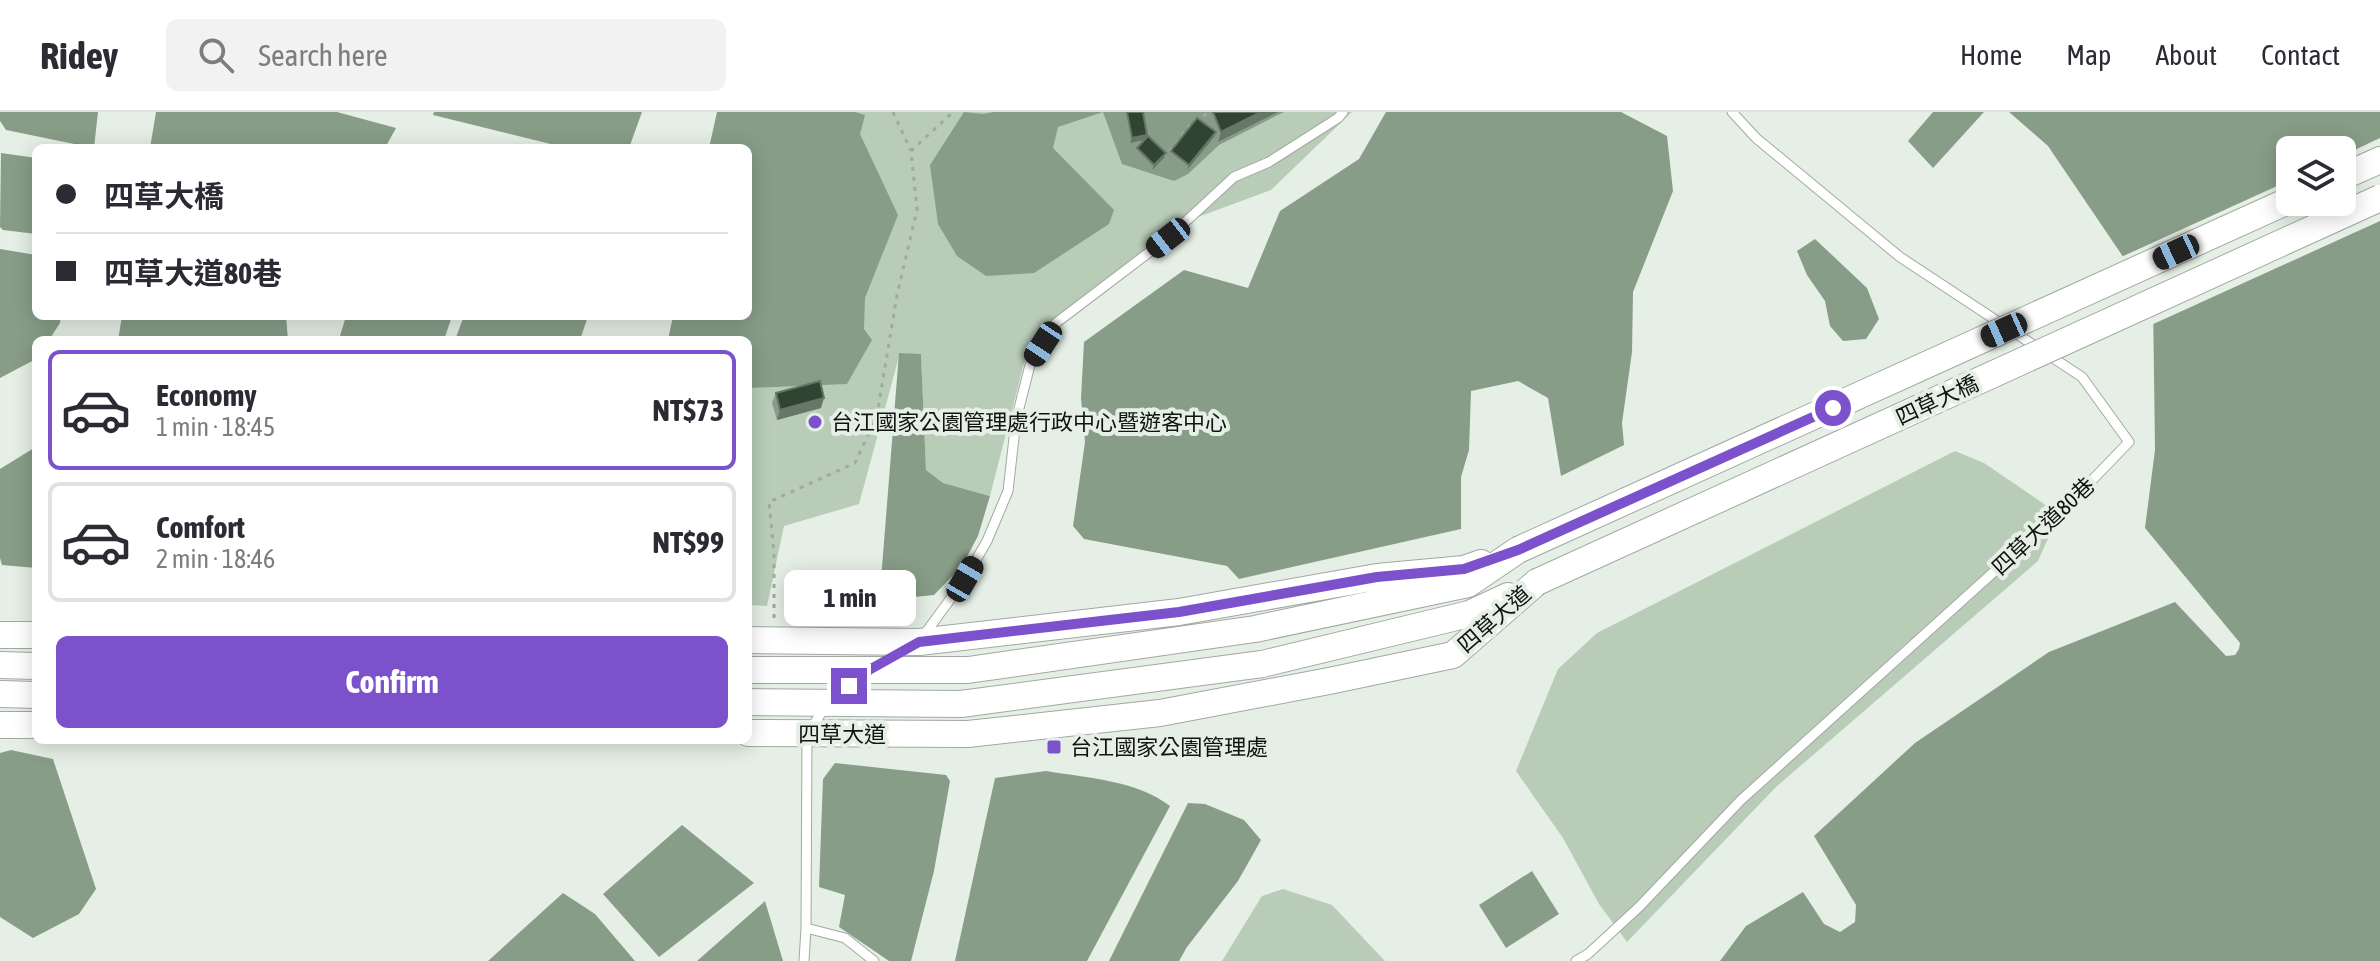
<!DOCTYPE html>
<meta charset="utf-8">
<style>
:root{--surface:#fff;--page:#f2f2f3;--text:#2b2b33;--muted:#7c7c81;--line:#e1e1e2;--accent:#7b52cb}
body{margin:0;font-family:"Asap Condensed","Noto Sans TC",sans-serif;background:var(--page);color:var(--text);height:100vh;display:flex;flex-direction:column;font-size:30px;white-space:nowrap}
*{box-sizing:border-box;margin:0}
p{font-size:26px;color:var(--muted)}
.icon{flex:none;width:44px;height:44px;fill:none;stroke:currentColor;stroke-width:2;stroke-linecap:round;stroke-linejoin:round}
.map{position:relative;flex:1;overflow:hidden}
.panel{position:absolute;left:32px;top:224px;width:720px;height:408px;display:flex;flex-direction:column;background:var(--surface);border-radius:12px;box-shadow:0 4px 20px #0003}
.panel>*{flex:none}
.hud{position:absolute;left:32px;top:32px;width:720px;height:176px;border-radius:12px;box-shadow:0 4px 20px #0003;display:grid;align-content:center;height:176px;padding:0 24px;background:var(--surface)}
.fabs{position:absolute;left:2276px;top:24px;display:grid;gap:16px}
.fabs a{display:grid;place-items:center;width:80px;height:80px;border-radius:12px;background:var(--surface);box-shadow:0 4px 20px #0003;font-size:40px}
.end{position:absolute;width:36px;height:36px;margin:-18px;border:10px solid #7b52cb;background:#fff;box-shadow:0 0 0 4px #fff}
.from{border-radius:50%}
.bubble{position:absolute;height:56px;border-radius:12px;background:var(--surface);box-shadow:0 4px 20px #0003;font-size:26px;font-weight:700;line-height:56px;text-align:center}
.car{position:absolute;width:24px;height:48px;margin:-24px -12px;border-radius:10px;box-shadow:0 0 6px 2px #0007;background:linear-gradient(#222 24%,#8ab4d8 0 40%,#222 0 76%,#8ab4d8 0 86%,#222 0)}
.hud b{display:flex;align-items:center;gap:28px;height:76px;font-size:30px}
.hud b+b{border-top:2px solid var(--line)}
.hud i{width:20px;height:20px;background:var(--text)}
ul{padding:14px 0 0;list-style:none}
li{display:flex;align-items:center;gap:24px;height:120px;margin:0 16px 12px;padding:0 8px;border:4px solid var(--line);border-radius:12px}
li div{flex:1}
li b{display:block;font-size:30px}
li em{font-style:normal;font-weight:700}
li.current{border-color:var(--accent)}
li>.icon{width:72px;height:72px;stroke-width:1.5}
.cta{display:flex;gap:16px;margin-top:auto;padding:16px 24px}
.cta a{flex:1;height:92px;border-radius:12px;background:var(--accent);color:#fff;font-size:32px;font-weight:700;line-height:92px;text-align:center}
header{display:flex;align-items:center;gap:48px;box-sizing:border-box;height:112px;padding:0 40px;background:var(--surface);border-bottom:2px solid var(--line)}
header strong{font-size:38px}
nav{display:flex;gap:44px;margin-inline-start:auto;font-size:28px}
.search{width:560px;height:72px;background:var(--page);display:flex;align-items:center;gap:20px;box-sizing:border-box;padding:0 28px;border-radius:12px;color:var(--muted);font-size:30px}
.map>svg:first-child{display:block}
.green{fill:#b8ccb8}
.water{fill:#889d88;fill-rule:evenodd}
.pier{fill:#e6efe6}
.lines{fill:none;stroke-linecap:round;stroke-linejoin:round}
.lane-casing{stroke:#a1a9a1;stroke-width:11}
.secondary-casing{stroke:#a1a9a1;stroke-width:28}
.path{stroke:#a2a9a2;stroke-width:3;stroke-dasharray:4 6;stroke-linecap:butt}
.lane{stroke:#fff;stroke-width:9}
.secondary{stroke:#fff;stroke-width:26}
.secondary-bridge-casing{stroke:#a1a9a1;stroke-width:28;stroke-linecap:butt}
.secondary-bridge{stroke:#fff;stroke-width:26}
.wall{fill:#8c9a8c}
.shaded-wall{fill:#677767}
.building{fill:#314431;stroke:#677767;stroke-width:2}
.route{stroke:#7b52cb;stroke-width:10}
.poi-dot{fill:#7b52cb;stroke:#e6efe6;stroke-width:3}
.labels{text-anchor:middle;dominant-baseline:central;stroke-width:8;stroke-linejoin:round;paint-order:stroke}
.street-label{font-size:22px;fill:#101310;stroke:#e6efe6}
.poi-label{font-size:22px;fill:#101310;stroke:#e6efe6;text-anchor:start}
</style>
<header>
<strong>Ridey</strong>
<div class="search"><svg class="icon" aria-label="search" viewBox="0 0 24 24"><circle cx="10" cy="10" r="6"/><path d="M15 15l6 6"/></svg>Search here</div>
<nav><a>Home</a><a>Map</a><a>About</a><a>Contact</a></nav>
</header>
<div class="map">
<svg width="2380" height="849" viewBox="0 0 2380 849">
<rect width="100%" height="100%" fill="#e6efe6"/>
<path class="green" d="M765,0H1352L1271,78L1155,121L1161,126L1051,209L1024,251L990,384L943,371L926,358L921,243L900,241L859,392L784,414L767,494L748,493V228H694L748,204Z
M1955,339L1984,351L2059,402L2038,449L1776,675L1627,830L1599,792L1563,726L1516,659L1558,557L1597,521Z
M1283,777L1332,793L1385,849H1222L1262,784Z"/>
<path class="water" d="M0,0H98L94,36L6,18L0,9Z
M156,0H337L396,16L385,36H150Z
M434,0H642L629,36H567L433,3Z
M717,0H855L865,3L860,22L898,103L865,186L864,217L872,228L847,272L748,276V228H668L673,204H748V36H709Z
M964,0L983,2L994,0H1284L1219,33L1188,62L1174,69L1122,52L1103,0L1058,15L1053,36L1114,98L1109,112L1034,161L986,164L957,144L938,112L930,53Z
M1386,0H1621L1667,24L1673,79L1633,180L1632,240L1622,311L1624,333L1561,364L1548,286L1518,269L1471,279L1469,338L1461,365V417L1239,467L1227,454L1084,427L1073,414L1085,330L1081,286L1084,230L1184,158L1248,176L1280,99L1359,47Z
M1933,0H1984L1933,56L1908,29Z
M2009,0H2380V849H1720L1746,814L1803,780L1824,812L1840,820L1855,810L1856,793L1814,724L1915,631L2049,540L2175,490L2226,544L2235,543L2239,537L2240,531L2145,416L2155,338L2153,189L2048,34ZM2290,38H2342V90H2290Z
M1,41L36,46V122L3,118L0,115Z
M1815,127L1867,176L1879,207L1866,227L1843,229L1830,214L1825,189L1807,163L1797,139Z
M0,137L36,143V204H61L60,211L49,228H36V247L0,266Z
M122,204H286L288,228H118Z
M346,204H452L444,228H343L340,224Z
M464,204H588L580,228H455Z
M899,241L921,242L926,358L943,371L990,384L978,424L962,454L934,483L914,485L911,497L879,493Z
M36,330V456L2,453L0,446V357L34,336Z
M11,638L53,647L96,777L79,802L33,826L0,805V641Z
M835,651L946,663L950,669L934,759L911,849H889L839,815L845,783L819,775L823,667Z
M1046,659C1087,666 1136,668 1170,694L1087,849H955L995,666Z
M1188,691L1205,692L1244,708L1261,728L1238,769L1187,835L1179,849H1109Z
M682,713L754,771L659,845L603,782Z
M1532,759L1559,802L1506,836L1479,793Z
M563,781L595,802L635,849H488Z
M765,789L783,849H697Z"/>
<path class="pier" d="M2380,26V109L2149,214V191L2119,146L2290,68V90H2342V44Z"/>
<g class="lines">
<g class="lane-casing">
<path id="lane" d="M924,523L965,467L987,429L1008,379L1016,308L1030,253L1056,211L1168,126L1234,65L1269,50L1338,6L1343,0
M836,584L862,563
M806,816L845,826L874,849
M804,849L806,816L807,622L826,594
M1576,849L1588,842L1639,795L1741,688L2068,393L2129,330L2082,265L1900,145L1756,26L1732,0"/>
</g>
<g class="secondary-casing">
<path id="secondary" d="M2342,65L2380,48
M0,523H36
M748,528L919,530L1179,500L1377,465L1464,457L1481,451
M0,553L36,554
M748,558H968L1255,517L1468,472L1518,438
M0,582L36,583
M748,590L961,592L1262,552L1469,502L1508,484
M0,613H36
M748,621L968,622L1160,601L1329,569L1453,543L1537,470"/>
</g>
<path class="path" d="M893,0L911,39
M1163,41L1166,44L1194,8L1211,0
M846,310L877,303L897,183L917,98L911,39L953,0
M774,506V441L769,390L855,351L877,303"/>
<use href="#lane" class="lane"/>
<use href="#secondary" class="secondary"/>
<g class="secondary-bridge-casing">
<path id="secondary-bridge" d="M1518,438L2290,88
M1537,470L2380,86"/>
</g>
<use href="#secondary-bridge" class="secondary-bridge"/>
</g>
<path class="wall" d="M1127,0L1147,23L1145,27L1164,46L1152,58L1135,41L1137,36L1145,28L1130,31L1125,4Z
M1209,0H1278L1218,30L1215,23L1187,58L1169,44L1171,39L1213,18L1207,5Z
M776,281L821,296L777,308L772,291Z"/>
<path class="shaded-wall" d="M1261,0H1278L1218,30L1221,20Z
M1216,20L1214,25L1187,58L1189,53Z
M1147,23L1145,28L1130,31L1132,26Z
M1166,41L1164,46L1152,58L1154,53Z
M824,286L821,296L777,308L780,298Z"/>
<path class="building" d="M1127,0H1143L1147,23L1132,26Z
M1213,0H1261L1221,20Z
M1197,6L1216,20L1189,53L1171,39Z
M1148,24L1166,41L1154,53L1137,36Z
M820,269L824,286L780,298L776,281Z"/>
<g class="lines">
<path class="route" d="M849,574L869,558L919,530L1179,500L1377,465L1464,457L1518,438L1833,296"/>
</g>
<g class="poi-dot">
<circle cx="815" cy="310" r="8"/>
<rect x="1046" y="627" width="16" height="16" rx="4"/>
</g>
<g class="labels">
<g class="street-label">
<text transform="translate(1937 288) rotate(-25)">四草大橋</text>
<text transform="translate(2043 414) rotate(-43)">四草大道80巷</text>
<text transform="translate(1494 507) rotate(-41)">四草大道</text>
<text x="842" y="622">四草大道</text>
</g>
<g class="poi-label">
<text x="831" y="310">台江國家公園管理處行政中心暨遊客中心</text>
<text x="1070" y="635">台江國家公園管理處</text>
</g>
</g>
</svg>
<div class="fabs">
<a><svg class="icon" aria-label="layers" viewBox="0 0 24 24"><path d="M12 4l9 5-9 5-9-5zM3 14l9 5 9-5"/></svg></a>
</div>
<i class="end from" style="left:1833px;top:296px"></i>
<i class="end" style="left:849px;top:574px"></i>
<div class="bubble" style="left:784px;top:458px;width:132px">1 min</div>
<i class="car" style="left:1168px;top:126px;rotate:232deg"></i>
<i class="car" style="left:2176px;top:140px;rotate:245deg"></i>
<i class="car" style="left:2004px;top:218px;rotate:246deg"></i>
<i class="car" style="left:1043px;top:232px;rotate:213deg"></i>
<i class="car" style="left:965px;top:467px;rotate:30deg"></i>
<div class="hud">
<b><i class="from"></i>四草大橋</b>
<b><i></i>四草大道80巷</b>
</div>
<section class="panel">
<ul>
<li class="current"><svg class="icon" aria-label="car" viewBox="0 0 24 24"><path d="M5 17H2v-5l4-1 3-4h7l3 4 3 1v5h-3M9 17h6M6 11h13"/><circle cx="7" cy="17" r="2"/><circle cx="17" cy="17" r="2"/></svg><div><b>Economy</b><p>1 min · 18:45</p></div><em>NT$73</em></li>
<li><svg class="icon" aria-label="car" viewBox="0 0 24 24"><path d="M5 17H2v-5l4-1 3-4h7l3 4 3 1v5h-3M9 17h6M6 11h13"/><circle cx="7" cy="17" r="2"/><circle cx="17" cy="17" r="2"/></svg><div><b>Comfort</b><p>2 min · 18:46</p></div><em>NT$99</em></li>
</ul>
<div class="cta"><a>Confirm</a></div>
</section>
</div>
